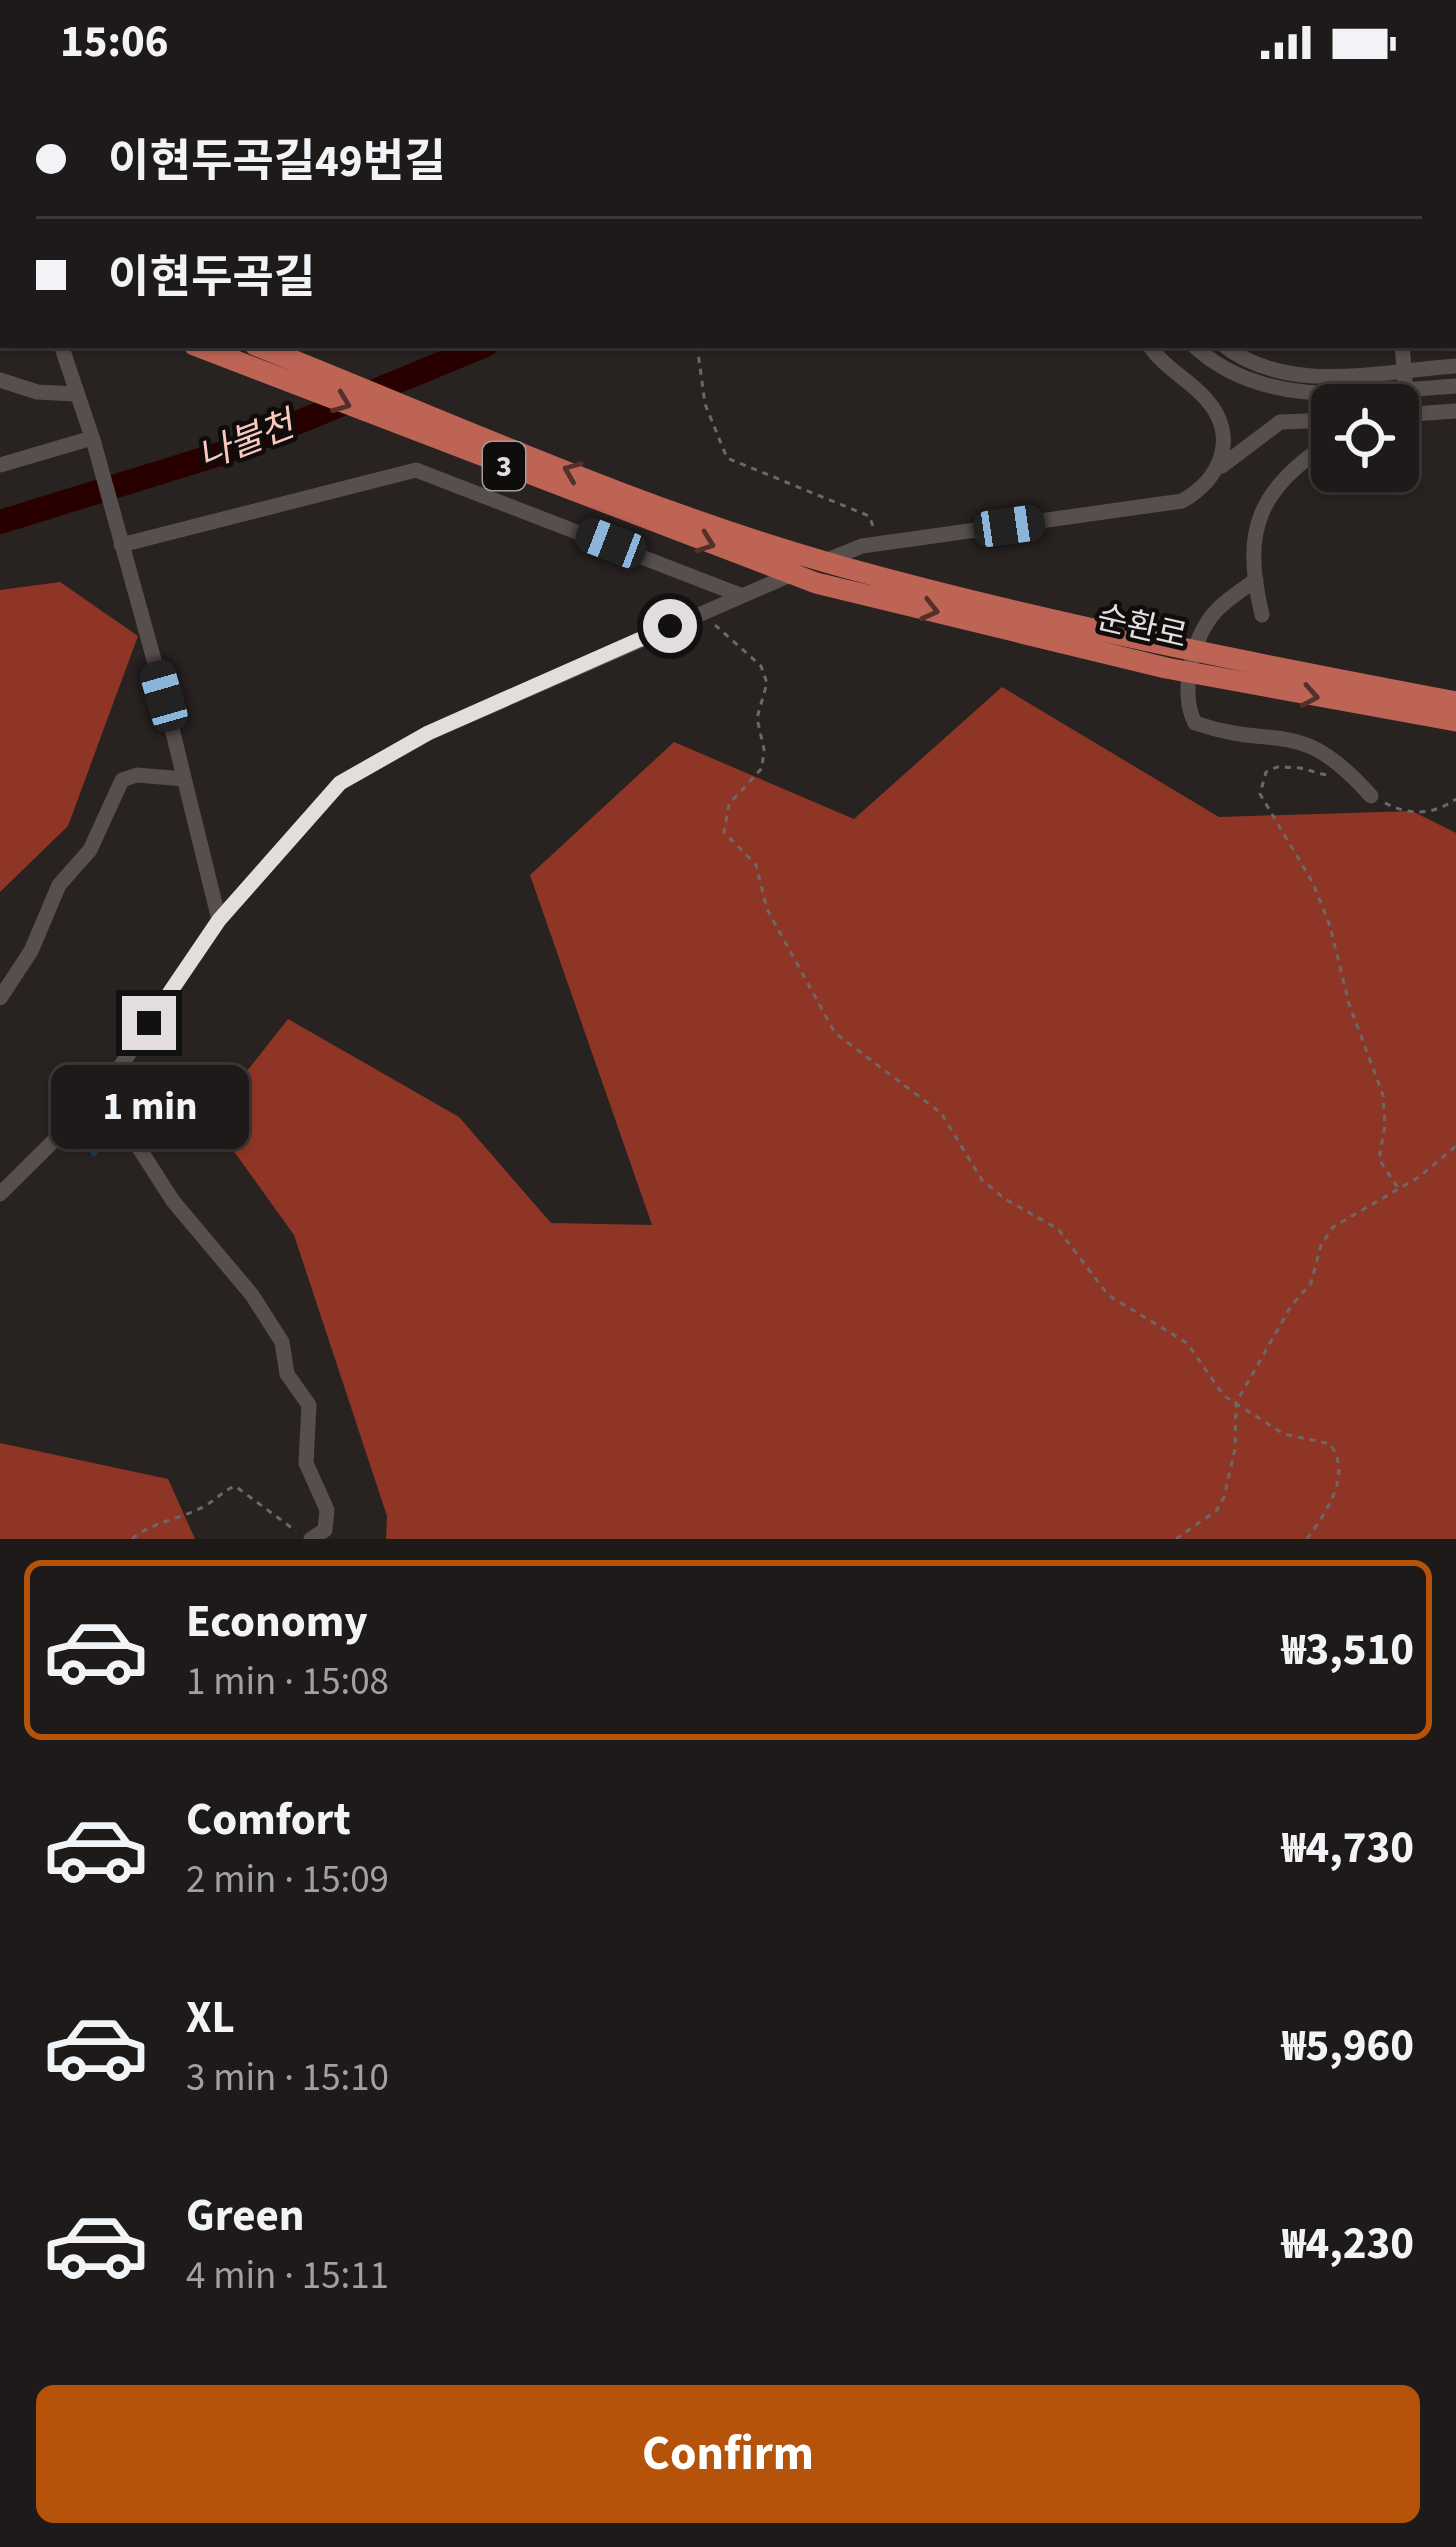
<!DOCTYPE html>
<meta charset="utf-8">
<style>
:root{--surface:#1e1a19;--page:#2b2726;--text:#f1f3f6;--muted:#a1a1a2;--line:#3c3838;--accent:#b45309}
body{margin:0;font-family:"Source Sans 3","Noto Sans KR",sans-serif;background:var(--page);color:var(--text);height:100vh;display:flex;flex-direction:column;font-size:45px;white-space:nowrap}
*{box-sizing:border-box;margin:0}
p{font-size:39px;color:var(--muted)}
.icon{flex:none;width:66px;height:66px;fill:none;stroke:currentColor;stroke-width:2;stroke-linecap:round;stroke-linejoin:round}
.map{position:relative;height:1455px;overflow:hidden}
.drawer{display:flex;flex-direction:column;background:var(--surface);flex:1}
.drawer>*{flex:none}
.banner{position:absolute;left:0px;top:0px;width:1458px;height:264px;box-shadow:0 3px 9px #0004,0 0 0 3px var(--line);display:grid;align-content:center;height:264px;padding:0 36px;background:var(--surface)}
.controls{position:absolute;left:1311px;top:300px;display:grid;gap:24px}
.controls a{display:grid;place-items:center;width:108px;height:108px;border-radius:18px;background:var(--surface);box-shadow:0 3px 9px #0004,0 0 0 3px var(--line);font-size:60px}
.end{position:absolute;width:54px;height:54px;margin:-27px;border:15px solid #e3dedd;background:#111;box-shadow:0 0 0 6px #111}
.from{border-radius:50%}
.bubble{position:absolute;height:84px;border-radius:18px;background:var(--surface);box-shadow:0 3px 9px #0004,0 0 0 3px var(--line);font-size:39px;font-weight:700;line-height:84px;text-align:center}
.car{position:absolute;width:36px;height:72px;margin:-36px -18px;border-radius:15px;box-shadow:0 0 9px 3px #0007;background:linear-gradient(#222 24%,#8ab4d8 0 40%,#222 0 76%,#8ab4d8 0 86%,#222 0)}
.banner b{display:flex;align-items:center;gap:42px;height:114px;font-size:45px}
.banner b+b{border-top:3px solid var(--line)}
.banner i{width:30px;height:30px;background:var(--text)}
ul{padding:21px 0 0;list-style:none}
li{display:flex;align-items:center;gap:36px;height:180px;margin:0 24px 18px;padding:0 12px;border:6px solid transparent;border-radius:18px}
li div{flex:1}
li b{display:block;font-size:45px}
li em{font-style:normal;font-weight:700}
li.selected{border-color:var(--accent)}
li>.icon{width:108px;height:108px;stroke-width:1.5}
.primary-button{display:flex;gap:24px;margin-top:auto;padding:24px 36px}
.primary-button a{flex:1;height:138px;border-radius:18px;background:var(--accent);color:#fff;font-size:48px;font-weight:700;line-height:138px;text-align:center}
.status{display:flex;justify-content:space-between;align-items:center;height:84px;padding:0 60px;background:var(--surface);direction:ltr}
.status svg{height:33px;fill:currentColor}
.map>svg:first-child{display:block}
.forest{fill:#8f3526}
.lines{fill:none;stroke-linecap:round;stroke-linejoin:round}
.river{stroke:#290000;stroke-width:24}
.building{fill:#1c4251}
.path{stroke:#6d6766;stroke-width:3;stroke-dasharray:6 6;stroke-linecap:butt}
.minor{stroke:#564f4d;stroke-width:15}
.highway{stroke:#bd6454;stroke-width:21}
.oneway{stroke:#552f29}
.route{stroke:#e3dedd;stroke-width:15}
.labels{text-anchor:middle;dominant-baseline:central;stroke-width:9;stroke-linejoin:round;paint-order:stroke}
.shield{fill:#0f0c0c;stroke:#a39f9e;stroke-width:3}
.shield-label{font-size:30px;font-weight:bold;fill:#e3dedd}
.street-label{font-size:33px;fill:#e3dedd;stroke:#0f0c0c}
.water-label{font-size:36px;font-style:italic;fill:#fcc8bd;stroke:#0f0c0c}
</style>
<div class="status"><b>15:06</b><svg viewBox="0 0 49 12"><path d="M0 12V9h3v3zM5 12V6h3v6zM10 12V3h3v9zM15 12V0h3v12zM26 1h20v11H26zM47 4h2v5h-2z"/></svg></div>
<div class="map">
<svg width="1456" height="1455" viewBox="0 0 1456 1455">
<rect width="100%" height="100%" fill="#282221"/>
<path class="forest" d="M60,498L138,552L68,742L0,808V506Z
M1002,603L1219,733L1412,727L1456,749V1455H386L387,1432L294,1151L210,1034L288,935L459,1033L551,1139L652,1141L530,791L674,658L854,735Z
M0,1359L168,1395L195,1455H0Z"/>
<g class="lines">
<path class="river" d="M677,3V0
M0,438L226,368L486,261"/>
</g>
<path class="building" d="M101,1027L115,1049L94,1073L76,1052Z"/>
<g class="lines">
<path class="path" d="M697,261L705,320L727,374L869,432L875,447
M715,541L761,582L767,599L757,634L764,665L762,684L729,720L724,748L756,781L767,825L835,949L941,1029L982,1096L1005,1115L1058,1145L1108,1211L1187,1259L1224,1312L1284,1350L1330,1360C1353,1391 1326,1428 1307,1455
M1326,691L1300,684L1277,683L1266,688L1260,710L1313,799L1330,842L1349,920L1383,1011L1385,1041L1379,1075L1398,1104
M1385,719C1410,732 1433,731 1456,715
M132,1455C154,1437 178,1436 203,1423C215,1417 221,1408 235,1402L296,1447
M1176,1455L1217,1426L1224,1413L1235,1365L1236,1319L1291,1222L1311,1199L1321,1161L1333,1143L1419,1093L1456,1062"/>
<path class="minor" d="M300,0L305,3
M16,3L25,0
M484,3L488,0
M722,3V0
M1007,3V0
M1040,3V0
M1144,3V0
M0,8L3,7
M0,55L3,66
M61,261L94,359L164,612L219,836
M1193,261C1264,328 1368,308 1456,302
M1223,261C1289,312 1380,287 1456,282
M1402,261L1408,330
M0,296L37,308L75,310
M1399,331L1456,327
M0,381L92,354
M1222,382L1280,338L1332,336
M121,461L416,386L740,511
M825,477L862,462L1182,417C1221,395 1240,352 1205,314C1188,295 1163,283 1149,261
M1256,496C1243,505 1227,515 1216,527C1193,552 1179,608 1195,639C1279,668 1298,630 1371,712
M1262,531C1241,443 1259,406 1332,356
M0,914L31,867L59,801L90,766L122,696L137,691L184,695
M103,1008L173,1117L252,1211L282,1258L287,1290L309,1321L306,1379L327,1426L325,1446L311,1455
M0,1110L103,1008L219,836L340,699L429,649L797,488"/>
<path class="highway" d="M0,130L3,131
M0,160L3,161
M0,186L3,187
M0,204L3,205
M194,261L816,499L1166,584L1456,637
M255,261C449,338 642,427 843,483C1045,539 1250,579 1456,618"/>
</g>
<defs><path id="oneway-chevron" d="M-2-3.5L2.5 0L-2 3.5" fill="none" stroke-width="1.6" stroke-linecap="round" stroke-linejoin="round" transform="scale(3)"/></defs>
<g class="oneway">
<use href="#oneway-chevron" transform="translate(342 319) rotate(21)"/>
<use href="#oneway-chevron" transform="translate(572 387) rotate(-158)"/>
<use href="#oneway-chevron" transform="translate(706 459) rotate(20)"/>
<use href="#oneway-chevron" transform="translate(930 526) rotate(14)"/>
<use href="#oneway-chevron" transform="translate(1310 612) rotate(10)"/>
</g>
<g class="lines">
<path class="route" d="M149,939L219,836L340,699L428,649L670,542"/>
</g>
<g class="labels">
<rect class="shield" x="483" y="358" width="42" height="48" rx="9"/>
<g class="shield-label">
<text x="504" y="382">3</text>
</g>
<g class="street-label">
<text transform="translate(1142 543) rotate(13)">순환로</text>
</g>
<g class="water-label">
<text transform="translate(246 357) rotate(-21)">나불천</text>
</g>
</g>
</svg>
<div class="controls">
<a><svg class="icon" aria-label="locate" viewBox="0 0 24 24"><circle cx="12" cy="12" r="6"/><path d="M12 2v4M12 18v4M2 12h4M18 12h4"/></svg></a>
</div>
<i class="end from" style="left:670px;top:542px"></i>
<i class="end" style="left:149px;top:939px"></i>
<div class="bubble" style="left:51px;top:981px;width:198px">1 min</div>
<i class="car" style="left:1009px;top:442px;rotate:82deg"></i>
<i class="car" style="left:611px;top:459px;rotate:291deg"></i>
<i class="car" style="left:164px;top:612px;rotate:344deg"></i>
<div class="banner">
<b><i class="from"></i>이현두곡길49번길</b>
<b><i></i>이현두곡길</b>
</div>
</div>
<section class="drawer">
<ul>
<li class="selected"><svg class="icon" aria-label="car" viewBox="0 0 24 24"><path d="M5 17H2v-5l4-1 3-4h7l3 4 3 1v5h-3M9 17h6M6 11h13"/><circle cx="7" cy="17" r="2"/><circle cx="17" cy="17" r="2"/></svg><div><b>Economy</b><p>1 min · 15:08</p></div><em>₩3,510</em></li>
<li><svg class="icon" aria-label="car" viewBox="0 0 24 24"><path d="M5 17H2v-5l4-1 3-4h7l3 4 3 1v5h-3M9 17h6M6 11h13"/><circle cx="7" cy="17" r="2"/><circle cx="17" cy="17" r="2"/></svg><div><b>Comfort</b><p>2 min · 15:09</p></div><em>₩4,730</em></li>
<li><svg class="icon" aria-label="car" viewBox="0 0 24 24"><path d="M5 17H2v-5l4-1 3-4h7l3 4 3 1v5h-3M9 17h6M6 11h13"/><circle cx="7" cy="17" r="2"/><circle cx="17" cy="17" r="2"/></svg><div><b>XL</b><p>3 min · 15:10</p></div><em>₩5,960</em></li>
<li><svg class="icon" aria-label="car" viewBox="0 0 24 24"><path d="M5 17H2v-5l4-1 3-4h7l3 4 3 1v5h-3M9 17h6M6 11h13"/><circle cx="7" cy="17" r="2"/><circle cx="17" cy="17" r="2"/></svg><div><b>Green</b><p>4 min · 15:11</p></div><em>₩4,230</em></li>
</ul>
<div class="primary-button"><a>Confirm</a></div>
</section>
